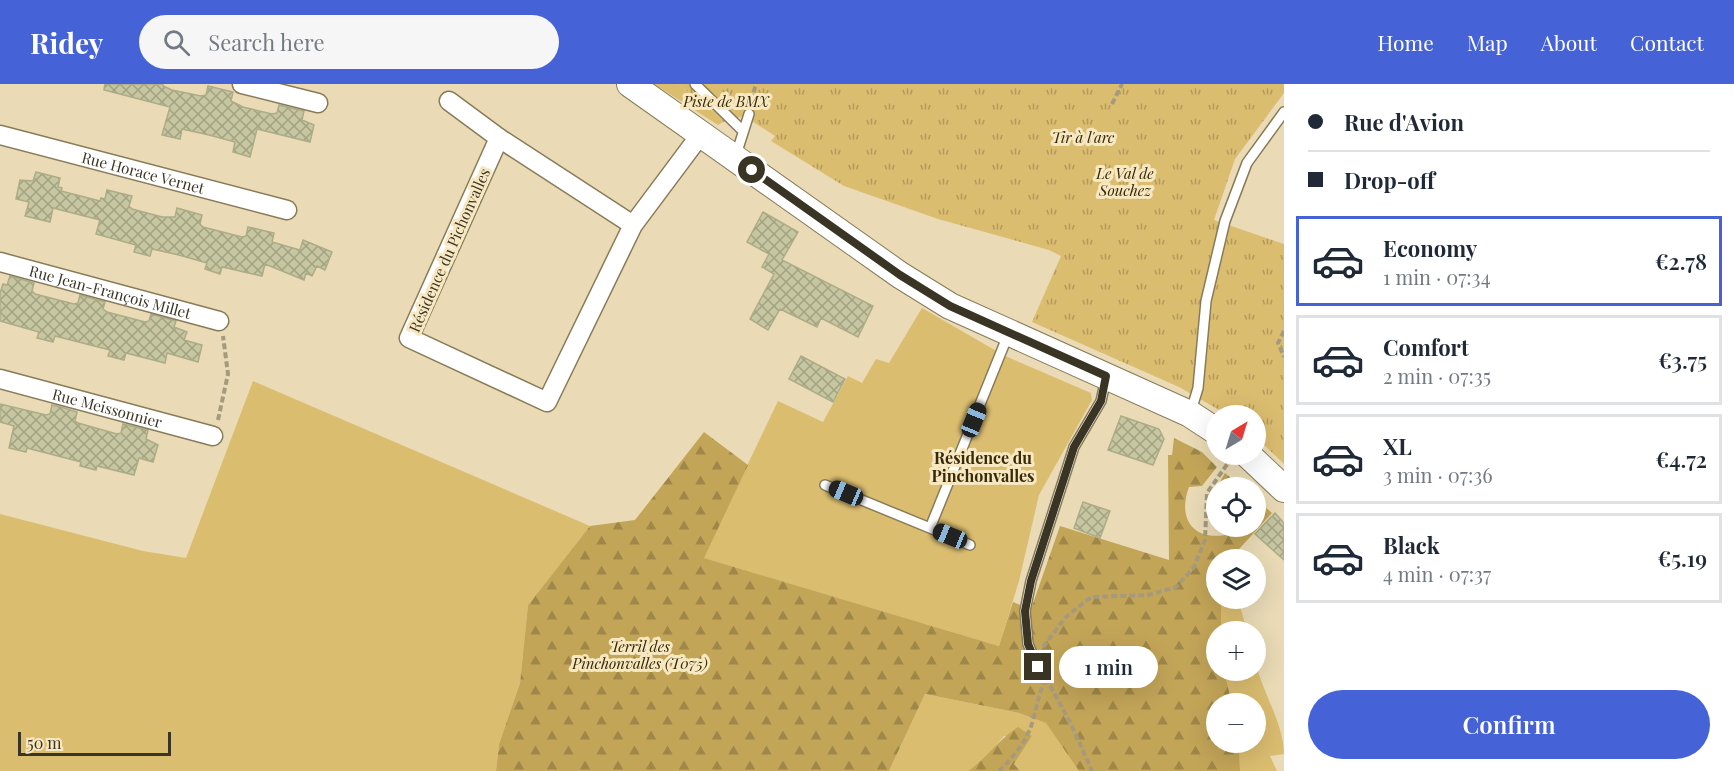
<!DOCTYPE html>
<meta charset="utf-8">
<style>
:root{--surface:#fff;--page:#f6f6f7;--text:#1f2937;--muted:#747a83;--line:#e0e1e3;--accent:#4563d6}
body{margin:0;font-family:"Playfair Display",serif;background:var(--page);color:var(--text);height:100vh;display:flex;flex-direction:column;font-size:22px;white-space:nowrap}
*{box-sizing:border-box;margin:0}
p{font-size:20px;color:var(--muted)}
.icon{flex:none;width:33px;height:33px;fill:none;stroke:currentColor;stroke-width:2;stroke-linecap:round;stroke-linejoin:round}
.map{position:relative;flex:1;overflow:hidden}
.panel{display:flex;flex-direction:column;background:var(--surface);width:450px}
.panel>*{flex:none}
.top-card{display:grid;align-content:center;height:132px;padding:0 24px;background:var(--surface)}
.needle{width:39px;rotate:38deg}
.tools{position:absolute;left:1206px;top:321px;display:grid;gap:12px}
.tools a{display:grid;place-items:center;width:60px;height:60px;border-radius:50%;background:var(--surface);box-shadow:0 6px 24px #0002;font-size:30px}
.scale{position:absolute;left:18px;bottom:15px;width:153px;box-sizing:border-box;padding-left:6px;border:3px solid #3a3425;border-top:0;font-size:16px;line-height:21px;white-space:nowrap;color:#3a3425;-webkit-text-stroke:4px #f7e8c2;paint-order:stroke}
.end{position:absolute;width:27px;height:27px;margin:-14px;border:8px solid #3a3425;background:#fff;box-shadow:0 0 0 3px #fff}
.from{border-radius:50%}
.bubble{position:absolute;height:42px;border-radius:21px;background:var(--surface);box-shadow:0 6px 24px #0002;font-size:20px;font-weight:600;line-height:42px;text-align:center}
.car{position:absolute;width:18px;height:36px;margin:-18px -9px;border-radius:8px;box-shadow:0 0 4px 2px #0007;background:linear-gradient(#222 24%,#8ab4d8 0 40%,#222 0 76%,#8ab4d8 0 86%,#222 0)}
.top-card b{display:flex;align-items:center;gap:21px;height:57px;font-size:22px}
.top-card b+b{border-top:2px solid var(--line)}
.top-card i{width:15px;height:15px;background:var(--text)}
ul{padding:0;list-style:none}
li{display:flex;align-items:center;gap:18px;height:90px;margin:0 12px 9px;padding:0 12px;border:3px solid var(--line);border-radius:0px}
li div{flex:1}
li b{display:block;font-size:22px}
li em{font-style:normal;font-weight:600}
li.active{border-color:var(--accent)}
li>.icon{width:54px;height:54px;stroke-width:1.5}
.cta{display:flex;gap:12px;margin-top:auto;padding:12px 24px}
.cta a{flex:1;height:69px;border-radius:36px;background:var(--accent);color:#fff;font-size:24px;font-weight:600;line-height:69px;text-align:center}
header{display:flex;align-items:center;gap:36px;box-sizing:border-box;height:84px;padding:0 30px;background:var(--accent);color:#fff}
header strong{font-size:28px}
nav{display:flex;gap:33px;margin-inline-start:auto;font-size:21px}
.search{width:420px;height:54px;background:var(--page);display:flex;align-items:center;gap:15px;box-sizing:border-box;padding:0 21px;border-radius:33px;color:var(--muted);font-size:22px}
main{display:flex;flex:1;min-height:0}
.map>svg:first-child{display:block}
.grass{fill:#dbbd70}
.forest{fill:url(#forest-firs)}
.park{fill:url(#park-tufts)}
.building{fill:url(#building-cross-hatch);stroke:#acac87;stroke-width:1.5}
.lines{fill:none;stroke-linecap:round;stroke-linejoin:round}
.lane-casing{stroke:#887b58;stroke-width:12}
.street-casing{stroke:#887b58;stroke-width:21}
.secondary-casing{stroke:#887b58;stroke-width:28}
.path{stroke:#a69a7e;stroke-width:4;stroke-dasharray:6 3;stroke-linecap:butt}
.lane{stroke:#fff;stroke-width:9}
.street{stroke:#fff;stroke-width:18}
.secondary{stroke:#fff;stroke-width:26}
.route{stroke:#3a3425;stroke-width:8}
.labels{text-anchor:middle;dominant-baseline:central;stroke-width:6;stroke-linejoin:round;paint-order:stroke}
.park-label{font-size:15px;font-style:italic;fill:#342704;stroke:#f7e8c2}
.street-label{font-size:15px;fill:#3a3425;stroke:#f7e8c2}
.neighbourhood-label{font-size:16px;font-weight:bold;fill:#362a08;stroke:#f7e8c2}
</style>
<header>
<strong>Ridey</strong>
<div class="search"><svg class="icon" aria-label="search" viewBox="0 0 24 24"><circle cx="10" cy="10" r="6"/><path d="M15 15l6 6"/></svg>Search here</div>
<nav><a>Home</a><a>Map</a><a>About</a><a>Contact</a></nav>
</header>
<main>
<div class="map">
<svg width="1284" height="687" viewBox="0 0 1284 687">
<defs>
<pattern id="forest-firs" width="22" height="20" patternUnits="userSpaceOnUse" patternTransform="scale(1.5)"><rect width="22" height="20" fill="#c3a558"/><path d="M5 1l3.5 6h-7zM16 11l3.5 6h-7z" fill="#9f8749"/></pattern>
<pattern id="park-tufts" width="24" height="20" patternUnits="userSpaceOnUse" patternTransform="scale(1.5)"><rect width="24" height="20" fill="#dbbd70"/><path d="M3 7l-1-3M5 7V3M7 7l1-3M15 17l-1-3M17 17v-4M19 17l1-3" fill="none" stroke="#b39a5c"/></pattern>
<pattern id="building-cross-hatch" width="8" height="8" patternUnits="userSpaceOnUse" patternTransform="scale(1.5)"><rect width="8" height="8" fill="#c6c7a1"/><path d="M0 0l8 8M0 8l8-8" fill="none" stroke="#a2a283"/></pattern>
</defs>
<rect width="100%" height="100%" fill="#eadbb6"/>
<path class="grass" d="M654,0H678L703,18L723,38L718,41Z
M922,224L1005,272L1091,309L1092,316L1039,411L1019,497L999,562L703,474L778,317L823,338L848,292L862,299L876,275L889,279Z
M253,297L590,442L528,521L520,599L499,660L496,687H0V430L143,467L186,474Z
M1221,515H1238L1247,547H1221Z
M1256,580C1263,609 1284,641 1284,670L1270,672L1277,687H1240L1239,659L1256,658V620L1232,619L1224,587L1256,586Z
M925,610L1019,629L1047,639L1079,687H1020L1014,680L1032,652H1004L984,676L968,687H889Z"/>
<path class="forest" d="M704,348L748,381L704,474L999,562L1013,518L1031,525L1060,442L1169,476L1168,371H1172L1174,354L1202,368L1217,383L1202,402L1189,403C1176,438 1197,460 1233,449V443L1256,442V415L1272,429L1230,475L1216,476V514L1221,515V547L1216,548V586L1224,587L1232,619L1216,620V658L1239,659L1240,687H1079L1046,639L1019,629L925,610L889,687H496L499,660L520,599L528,521L590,442L635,436Z
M1225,389L1242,403H1217Z
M1018,643L1032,652L1014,680L1020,687H968C987,674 999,655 1018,643Z"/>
<path class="park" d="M678,0H1284V9L1235,75L1214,136L1284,160V380L1256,353V332L1228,331L1179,303L1032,238L1061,172L1049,166L938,135L844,102L771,57L775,52L744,32L723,38L703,18Z"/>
<path class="building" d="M105,0H163V2L172,6L201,12L206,11L208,2L233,8L231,17L243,23L272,30L277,29L279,21L304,27L302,36L314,41L310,58L257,45L250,73L233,68L235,58L209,51L182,45L180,55L162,51L170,23L104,6Z
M36,88L60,94L58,103L62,104L61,107L100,117L101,114L105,115L107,106L132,112L129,122L132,125L162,133H175L177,124L202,131L200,140L203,143L242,153L246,152L248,143L274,149L272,158L300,166L303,156L332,168L325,186L317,182L312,192L306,189L304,196L265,180L262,192L222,183L220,190L205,185L207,179L179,171L152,165L150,172L134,168L136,161L96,150L100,136L53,124L50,138L25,132L29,118L16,115L20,96L33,97Z
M763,128L798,148L782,176L873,222L858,253L821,234L817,243L780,225L768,246L750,235L774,190L762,183L769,170L747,158Z
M10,192L34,199L32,207L35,210L74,220L78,219L80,211L105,218L103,225L107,228L145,238L149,237L151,230L176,237L174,243L187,248L184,256L202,261L198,278L167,269L165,279L126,269L124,276L108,272L110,266L55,252L53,258L37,254L39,248L0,237V209L3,200L7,201Z
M801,272L845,295L833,318L789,295Z
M0,320L46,331L50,330L52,321L61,323L77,328L75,337L78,339L117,350L121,349L123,340L148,346L146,355L158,361L153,378L139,374L134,391L97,382L96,386L80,382L81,378L27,364L26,368L9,364L14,342L0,338Z
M1121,332L1159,345L1164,355L1153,381L1108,366Z
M1083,418L1110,427L1100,454L1074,444Z
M1275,429L1284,439V476L1255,450Z"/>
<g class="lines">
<g class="lane-casing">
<path id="lane" d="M695,0L743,47
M736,71L749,30
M1191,327L1198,304L1206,217L1225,137L1247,79L1284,28
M825,401L930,444L1008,251
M930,444L970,461
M1038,583L1028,560L1025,527L1031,497L1074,363L1101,317L1106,295"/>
</g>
<g class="street-casing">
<g id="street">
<path d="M242,0L318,19"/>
<path d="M449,17L499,54"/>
<path id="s1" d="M0,51L287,126"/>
<path d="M633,141L499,54L409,254L547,318L633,141L701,50"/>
<path id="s2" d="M0,178L219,237"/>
<path id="s3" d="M0,295L213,352"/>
</g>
</g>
<g class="secondary-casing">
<path id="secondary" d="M630,0L900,191L950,222L1190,330L1216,347
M1247,370L1284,405"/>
</g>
<path class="path" d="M751,17L756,0
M1112,20L1122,0
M1284,247L1278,259L1284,273
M218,336L228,290L223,252
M1043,563L1066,533L1091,513L1148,511L1176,503L1194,483L1205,456L1207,409L1228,379
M1046,594L1071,640L1092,687
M999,687C1014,673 1028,655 1033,636C1038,619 1038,610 1046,595"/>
<use href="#lane" class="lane"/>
<use href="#street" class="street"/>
<use href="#secondary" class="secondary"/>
</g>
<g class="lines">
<path class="route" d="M752,86L900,191L950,222L1106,292L1101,317L1074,363L1031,497L1025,527L1028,560L1038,583"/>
</g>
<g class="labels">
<g class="park-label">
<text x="726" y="17">Piste de BMX</text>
<text x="1083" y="53">Tir à l'arc</text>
<text x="1125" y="89">Le Val de<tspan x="1125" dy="17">Souchez</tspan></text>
<text x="640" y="562">Terril des<tspan x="640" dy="17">Pinchonvalles (T075)</tspan></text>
</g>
<g class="street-label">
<text stroke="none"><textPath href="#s1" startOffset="148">Rue Horace Vernet</textPath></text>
<text transform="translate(449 166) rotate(-66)">Résidence du Pichonvalles</text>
<text stroke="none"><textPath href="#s2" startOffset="114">Rue Jean-François Millet</textPath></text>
<text stroke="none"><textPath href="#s3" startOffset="111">Rue Meissonnier</textPath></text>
</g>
<g class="neighbourhood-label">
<text x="983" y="373">Résidence du<tspan x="983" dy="18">Pinchonvalles</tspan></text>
</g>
</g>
</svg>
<div class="tools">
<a><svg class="needle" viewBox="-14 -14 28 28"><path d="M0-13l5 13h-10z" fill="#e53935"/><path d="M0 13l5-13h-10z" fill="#747a83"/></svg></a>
<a><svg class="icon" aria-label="locate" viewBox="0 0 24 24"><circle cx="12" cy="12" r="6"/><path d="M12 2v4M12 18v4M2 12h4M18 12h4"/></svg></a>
<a><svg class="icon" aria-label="layers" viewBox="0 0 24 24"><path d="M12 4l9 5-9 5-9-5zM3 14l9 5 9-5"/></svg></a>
<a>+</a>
<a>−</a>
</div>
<div class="scale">50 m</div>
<i class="end from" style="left:752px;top:86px"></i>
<i class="end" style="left:1038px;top:583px"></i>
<div class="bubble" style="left:1059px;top:562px;width:99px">1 min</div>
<i class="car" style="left:974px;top:336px;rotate:22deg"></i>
<i class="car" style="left:846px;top:409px;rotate:293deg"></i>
<i class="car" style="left:950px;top:452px;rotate:292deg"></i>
</div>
<section class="panel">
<div class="top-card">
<b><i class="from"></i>Rue d'Avion</b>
<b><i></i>Drop-off</b>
</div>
<ul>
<li class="active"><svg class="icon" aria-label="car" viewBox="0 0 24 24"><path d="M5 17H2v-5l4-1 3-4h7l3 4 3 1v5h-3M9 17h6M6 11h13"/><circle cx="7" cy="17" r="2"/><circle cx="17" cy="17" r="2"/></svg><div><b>Economy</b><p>1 min · 07:34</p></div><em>€2.78</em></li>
<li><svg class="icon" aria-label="car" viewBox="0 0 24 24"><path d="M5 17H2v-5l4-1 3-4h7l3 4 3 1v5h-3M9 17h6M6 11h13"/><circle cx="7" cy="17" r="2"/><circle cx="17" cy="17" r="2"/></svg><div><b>Comfort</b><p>2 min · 07:35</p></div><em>€3.75</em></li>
<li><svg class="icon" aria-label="car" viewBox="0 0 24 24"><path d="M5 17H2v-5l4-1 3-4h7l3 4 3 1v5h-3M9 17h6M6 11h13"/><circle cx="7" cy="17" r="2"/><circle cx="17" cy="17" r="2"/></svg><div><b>XL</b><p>3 min · 07:36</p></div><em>€4.72</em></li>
<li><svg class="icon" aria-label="car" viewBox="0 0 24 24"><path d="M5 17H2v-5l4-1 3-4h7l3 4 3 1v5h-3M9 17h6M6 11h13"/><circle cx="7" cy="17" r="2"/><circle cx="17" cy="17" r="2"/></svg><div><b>Black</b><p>4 min · 07:37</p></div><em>€5.19</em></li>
</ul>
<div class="cta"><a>Confirm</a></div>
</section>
</main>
